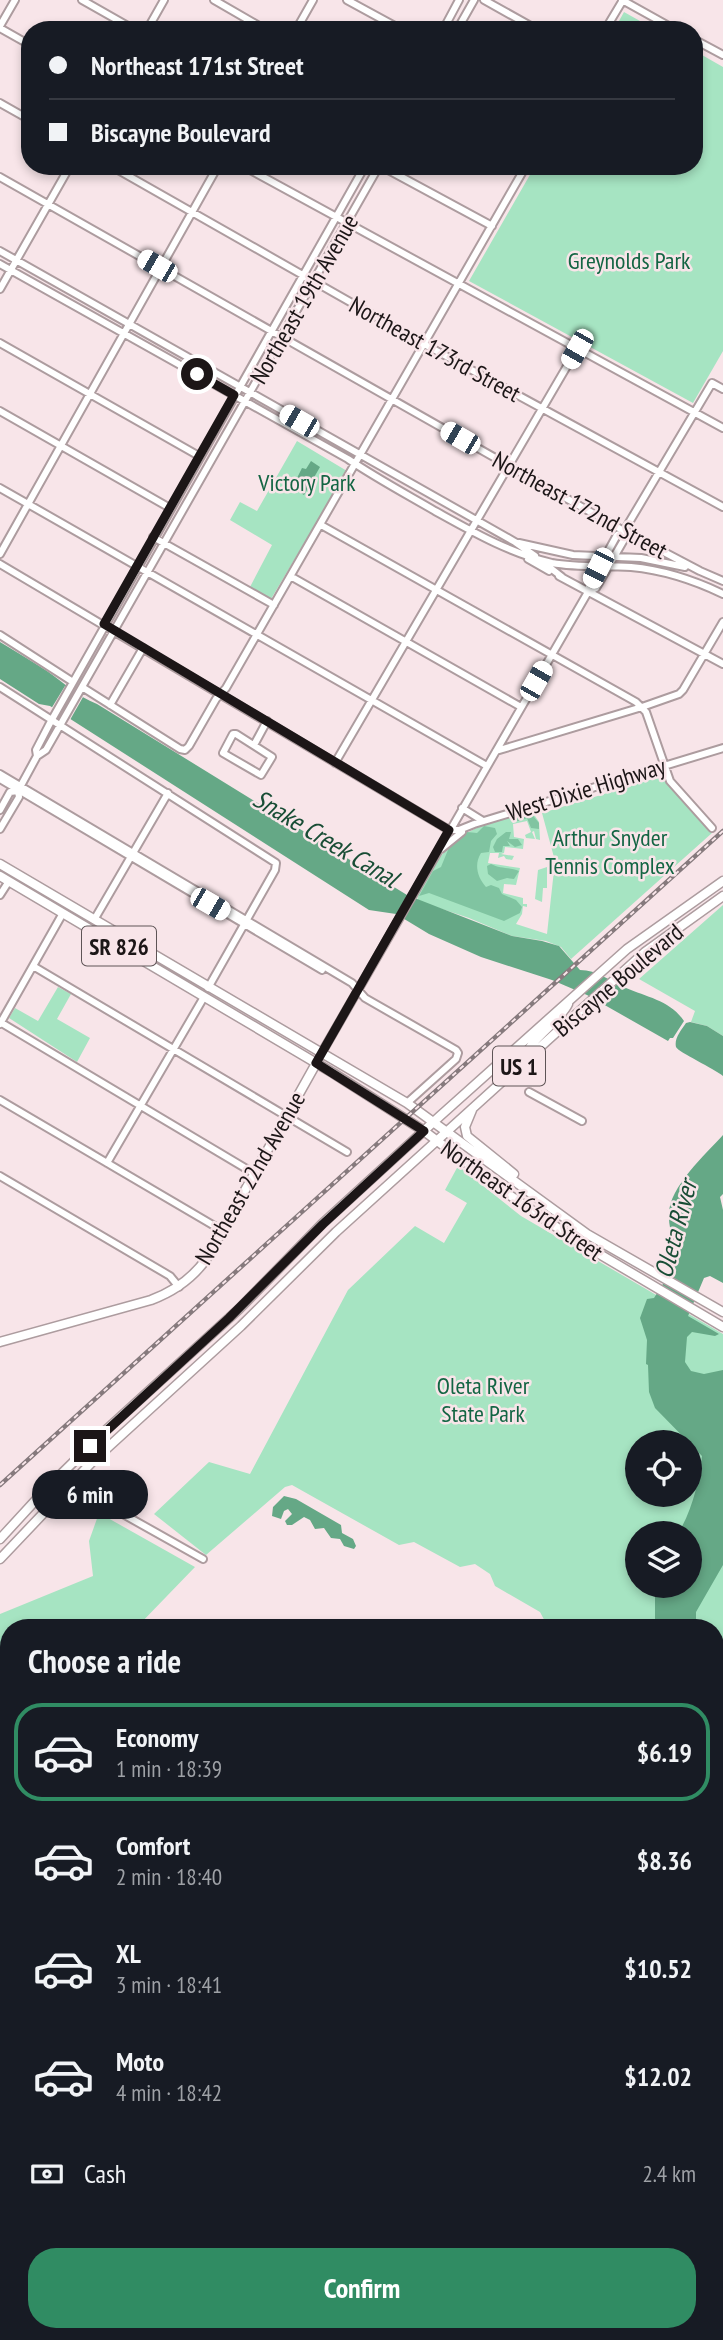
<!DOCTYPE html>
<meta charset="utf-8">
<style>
:root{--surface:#171b24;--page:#20242c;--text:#f1f3f6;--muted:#9ea1a6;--line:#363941;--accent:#308c63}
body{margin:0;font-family:"PT Sans Narrow",sans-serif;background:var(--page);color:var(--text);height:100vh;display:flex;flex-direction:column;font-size:26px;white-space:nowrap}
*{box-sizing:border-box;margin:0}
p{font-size:23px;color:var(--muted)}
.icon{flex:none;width:38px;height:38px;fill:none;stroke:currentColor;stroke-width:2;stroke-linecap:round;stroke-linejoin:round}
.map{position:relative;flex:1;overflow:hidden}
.drawer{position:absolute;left:0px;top:1619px;width:724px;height:723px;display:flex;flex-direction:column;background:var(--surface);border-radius:28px 28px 0 0;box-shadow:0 4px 10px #0003}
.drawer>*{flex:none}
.guide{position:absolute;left:21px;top:21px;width:682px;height:154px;border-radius:28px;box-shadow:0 4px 10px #0003;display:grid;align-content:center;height:154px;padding:0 28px;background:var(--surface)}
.buttons{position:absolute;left:625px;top:1430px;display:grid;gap:14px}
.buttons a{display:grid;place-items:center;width:77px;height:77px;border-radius:50%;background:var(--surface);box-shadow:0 4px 10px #0003;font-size:35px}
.end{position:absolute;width:32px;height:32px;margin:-16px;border:9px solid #1c1617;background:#fff;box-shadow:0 0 0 4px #fff}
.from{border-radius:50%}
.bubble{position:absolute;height:49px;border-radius:24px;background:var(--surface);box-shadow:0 4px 10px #0003;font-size:23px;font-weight:600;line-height:49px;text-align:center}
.car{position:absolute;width:21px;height:42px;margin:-21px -10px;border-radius:9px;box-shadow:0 0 5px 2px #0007;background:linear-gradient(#fff 24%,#345 0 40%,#fff 0 76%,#345 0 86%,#fff 0)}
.guide b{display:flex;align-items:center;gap:24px;height:66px;font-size:26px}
.guide b+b{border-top:2px solid var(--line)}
.guide i{width:18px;height:18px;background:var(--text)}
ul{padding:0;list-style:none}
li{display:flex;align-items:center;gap:21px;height:98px;margin:0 14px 10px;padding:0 14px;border:4px solid transparent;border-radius:28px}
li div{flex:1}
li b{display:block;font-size:26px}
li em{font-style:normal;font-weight:600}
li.current{border-color:var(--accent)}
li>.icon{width:63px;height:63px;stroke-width:1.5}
h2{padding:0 28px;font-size:32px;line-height:84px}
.pay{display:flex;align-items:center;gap:18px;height:77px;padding:0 28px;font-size:26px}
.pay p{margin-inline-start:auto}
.button{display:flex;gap:14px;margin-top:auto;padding:14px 28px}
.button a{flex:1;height:80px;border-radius:28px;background:var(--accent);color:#fff;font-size:28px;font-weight:600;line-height:80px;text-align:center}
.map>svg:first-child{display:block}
.green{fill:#a6e4c2;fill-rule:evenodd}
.forest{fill:#80c4a1}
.water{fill:#65a886}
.pier{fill:#f8e5e9}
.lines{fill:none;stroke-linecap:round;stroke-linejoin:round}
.canal{stroke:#65a886;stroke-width:4.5}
.minor-casing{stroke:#ad9c9f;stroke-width:10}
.major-casing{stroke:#ad9c9f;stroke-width:11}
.minor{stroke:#fff;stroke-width:6}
.major{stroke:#fff;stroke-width:8}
.rail-casing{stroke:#867a7d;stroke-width:4.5}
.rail{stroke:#f8e5e9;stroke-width:2;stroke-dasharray:5;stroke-linecap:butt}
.route{stroke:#1c1617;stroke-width:9}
.labels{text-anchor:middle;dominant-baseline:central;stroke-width:5;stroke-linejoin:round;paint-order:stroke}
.shield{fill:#f8e5e9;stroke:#5e5456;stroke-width:2}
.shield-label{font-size:23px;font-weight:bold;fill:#1c1617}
.park-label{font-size:24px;fill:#136543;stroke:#f8e5e9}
.street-label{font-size:24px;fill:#1c1617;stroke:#f8e5e9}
.water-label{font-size:26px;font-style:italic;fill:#184d35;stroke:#f8e5e9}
</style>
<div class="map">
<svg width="723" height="2340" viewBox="0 0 723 2340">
<rect width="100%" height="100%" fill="#f8e5e9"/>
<path class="green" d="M624,12L656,30H614Z
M695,51L723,67V351L693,403L469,281L535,166H695Z
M297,441L347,471L271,599L250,587L272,545L230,520L240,502L257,511Z
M663,776L712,833L571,959L561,947L546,941L512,936L469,918L418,901L417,895C451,832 464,830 531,810L539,822L540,840L536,839L534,831L532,832L535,839L526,838L525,835L531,832L527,821L513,824L514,837L524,839L523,849L505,847L504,853L501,854L514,856L512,860L506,859L504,856L498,858L499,853H490L488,863L520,868L516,885L504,884L503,893L523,898V904H527V907L523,906L522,914L516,924L547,934L555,861L542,813Z
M547,867V888H543L542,902L535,899L538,870Z
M723,905V1036L707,1026L691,1022L695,1011L639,979Z
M58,987L71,994L57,1019L90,1038L77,1062L9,1018L15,1008L38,1021Z
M458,1166L521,1216L723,1334V2294L716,2295V1628L548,1627L540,1612L495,1586L490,1574L475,1564L460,1567L414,1542L399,1545L292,1485L285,1487L206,1555L154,1514L209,1462L250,1474L348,1290L415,1226L444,1243L467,1203L445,1190ZM637,1442H690V1494H637ZM637,1533H690V1586H637Z
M99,1513L195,1567L137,1627H71L58,1620L49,1627L9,1628V1660L0,1667V1614L93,1576L89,1541Z
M0,2114H9V2333H358L357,2340H0Z"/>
<path class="forest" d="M525,812H530L539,823V829L531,828L527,818L520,821H513L512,817Z
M484,826L495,828L497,834L491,841L489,852L481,853C474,864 477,877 486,887L491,885L499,888L502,894L516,900L522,907L520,913L504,921L429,893L419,896L433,871L441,867L450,845L467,832L477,833Z
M506,832H511L509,839H518L522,845L515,847L507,841L510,846H503L502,852H495L493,847L497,839Z
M491,864C500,869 510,867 519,871L514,879L507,878L497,881L488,874L487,866Z"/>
<path class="water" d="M311,461L320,467L304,495L295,489L299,481L297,478L302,468L306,469Z
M0,642C16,652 32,661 47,671C64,683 77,696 97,704L407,895L512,936L542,941L559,946L580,970C597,970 610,981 626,988C647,997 671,1001 684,1021L673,1038H670L668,1041L587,995L552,980L481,957L429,934L396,914L369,910L50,706L39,704L0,679Z
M690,1022L707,1026L723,1036V1076C715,1069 678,1052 676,1047C674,1039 681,1030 686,1023Z
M723,1135V1194L720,1197L723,1210V1283L710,1276L704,1278L688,1316L719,1334L715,1336L692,1332L687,1337L685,1362L691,1371L704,1374L723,1370V1565L696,1612V1627H655V1586H690V1533H678C691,1514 700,1479 702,1456L655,1408L649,1392L648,1365L646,1364L647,1340L640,1318L647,1299L654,1298L677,1262C677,1246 668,1231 669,1214C669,1187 706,1154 723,1135Z
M284,1496L296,1499L341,1525L342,1533L353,1539L356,1546L354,1549L344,1546L340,1539L331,1538L324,1528L315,1529L310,1520L304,1517L292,1525H287L285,1521L292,1514L288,1509L284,1511L281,1519L272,1516L273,1507Z
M716,1647L723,1650V1698L716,1694Z
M723,2122V2156L720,2158L716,2152V2127Z
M0,2213L9,2218L8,2242L0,2240V2230L4,2227L0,2223Z"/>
<path class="pier" d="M65,686L83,697L70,720L51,709Z"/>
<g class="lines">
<path class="canal" d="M716,2306L723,2305
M577,2340L587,2333"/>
<g class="minor-casing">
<path id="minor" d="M82,0L135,30
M214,0L266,30
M347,0L402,30
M484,0L538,30
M622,0L676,30
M0,26L15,0
M0,28L30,45
M147,30L164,0
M296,30L313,0
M443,30L459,0
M457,30L474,0
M605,30L623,0
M695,40L723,55
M0,103L30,120
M111,166L424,344L723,507
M243,166L723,428
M381,166L492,226
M0,177L624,531L700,571L723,581
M0,251L515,542L535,556
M0,264L348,459C376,478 406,494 435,511C473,532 509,553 552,563C579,568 604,565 631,567C663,570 694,580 723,594
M0,289L70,166
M0,343L199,456
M0,411L170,508
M0,488L487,766
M321,525L636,702L646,712L670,781L712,828
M153,537L274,605
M519,543L573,555L641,558L685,567
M0,554L218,166
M528,559L549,571
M544,563L562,577
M0,564L449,830
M559,576L723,664
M292,577L521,707
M588,592L596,588L625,538L624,531
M0,635L73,682
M0,687L276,863L275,870L208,988
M82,687L180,749L185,750L189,746L216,699L226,688L526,166
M110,705L143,648
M233,734H236L272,757L261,775L223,753Z
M254,745L267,721
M496,751L642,707L679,694L683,690L723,622
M37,756L46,750L379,166
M335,763L577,349
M0,774L352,983L365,998L456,1050L458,1053L456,1059L407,1103
M0,779L322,970
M462,808L483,821
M0,810L10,792L18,791
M0,829L19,797L18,791L37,756L36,750L50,723L365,166
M449,830H459L474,824L723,748
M441,849L462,832
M0,895L9,881
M94,920L168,793
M33,966L347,1152
M0,1022L255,1174
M0,1024L63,913
M321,1054L588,592L589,586L617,535L624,531L712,383L723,389
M529,1092L582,1121
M0,1100L223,1231
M107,1163L204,997
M0,1176L170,1276L179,1287
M63,1472L82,1490L98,1500L203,1559
M0,1779L9,1784
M0,1786L9,1791
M0,1906L9,1910
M0,1934L9,1919
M0,1952L9,1937
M0,1972L9,1975
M0,1983L9,1986
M362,2340L365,2333
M369,2340L371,2333
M615,2340L621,2336L646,2333"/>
</g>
<g class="major-casing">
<path id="major" d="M0,864L407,1103L587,1234L723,1312
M0,876L333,1073L424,1131L508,1194L574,1239L723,1327
M525,1060C525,1042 559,1023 568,1004
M472,1110L465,1127L467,1136L514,1174
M0,1342L151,1300C175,1291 193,1278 207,1258L318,1060
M0,1539L46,1489L105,1431L239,1309L322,1224L440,1116L627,949L723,881
M0,1559L93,1461L241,1326L336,1232L645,952L723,896"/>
</g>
<use href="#minor" class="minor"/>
<use href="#major" class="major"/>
<g class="rail-casing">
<path id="rail" d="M0,1485L723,831"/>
</g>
<use href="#rail" class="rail"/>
</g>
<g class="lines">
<path class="route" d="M90,1446L229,1318L323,1224L424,1131L316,1063L449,830L104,624L234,395L197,374"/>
</g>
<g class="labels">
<g class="shield">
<rect x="82" y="926.5" width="74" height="39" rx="5"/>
<rect x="493" y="1046.5" width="52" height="39" rx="5"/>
</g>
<g class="shield-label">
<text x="119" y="946">SR 826</text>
<text x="519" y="1066">US 1</text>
</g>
<g class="park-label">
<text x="629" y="260">Greynolds Park</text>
<text x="307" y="482">Victory Park</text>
<text x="610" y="837">Arthur Snyder<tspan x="610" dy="28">Tennis Complex</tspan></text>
<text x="483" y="1385">Oleta River<tspan x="483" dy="28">State Park</tspan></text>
</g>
<g class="street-label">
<text transform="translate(304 299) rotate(-60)">Northeast 19th Avenue</text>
<text transform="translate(435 349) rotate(29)">Northeast 173rd Street</text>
<text transform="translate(580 505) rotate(29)">Northeast 172nd Street</text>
<text transform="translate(586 789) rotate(-17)">West Dixie Highway</text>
<text transform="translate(618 980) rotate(-40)">Biscayne Boulevard</text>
<text transform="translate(250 1178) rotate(-60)">Northeast 22nd Avenue</text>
<text transform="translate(522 1200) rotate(35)">Northeast 163rd Street</text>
</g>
<g class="water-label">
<text transform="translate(326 838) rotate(31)">Snake Creek Canal</text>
<text transform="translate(675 1229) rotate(-75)">Oleta River</text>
</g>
</g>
</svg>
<div class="buttons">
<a><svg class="icon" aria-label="locate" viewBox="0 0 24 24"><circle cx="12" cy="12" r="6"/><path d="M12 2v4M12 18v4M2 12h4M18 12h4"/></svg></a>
<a><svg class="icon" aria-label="layers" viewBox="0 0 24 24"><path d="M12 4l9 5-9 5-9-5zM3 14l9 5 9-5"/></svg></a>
</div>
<i class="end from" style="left:197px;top:374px"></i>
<i class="end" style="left:90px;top:1446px"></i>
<div class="bubble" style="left:32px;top:1470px;width:116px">6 min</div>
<i class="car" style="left:157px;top:266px;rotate:300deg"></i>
<i class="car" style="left:577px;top:349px;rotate:210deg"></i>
<i class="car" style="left:299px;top:421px;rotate:300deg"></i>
<i class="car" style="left:460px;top:438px;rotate:300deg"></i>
<i class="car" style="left:598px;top:568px;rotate:207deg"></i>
<i class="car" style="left:536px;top:681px;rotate:30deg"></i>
<i class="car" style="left:210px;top:904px;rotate:120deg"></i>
<div class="guide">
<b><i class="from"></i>Northeast 171st Street</b>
<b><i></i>Biscayne Boulevard</b>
</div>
<section class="drawer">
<h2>Choose a ride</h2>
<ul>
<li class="current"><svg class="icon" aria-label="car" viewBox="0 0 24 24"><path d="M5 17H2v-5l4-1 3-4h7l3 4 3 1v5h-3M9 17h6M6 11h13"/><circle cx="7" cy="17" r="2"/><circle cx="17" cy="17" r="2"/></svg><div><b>Economy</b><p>1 min · 18:39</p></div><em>$6.19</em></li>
<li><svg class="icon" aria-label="car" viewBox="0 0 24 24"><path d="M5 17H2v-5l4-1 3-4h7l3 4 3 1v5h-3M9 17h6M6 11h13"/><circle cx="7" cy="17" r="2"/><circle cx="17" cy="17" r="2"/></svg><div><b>Comfort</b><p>2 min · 18:40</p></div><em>$8.36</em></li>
<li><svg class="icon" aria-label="car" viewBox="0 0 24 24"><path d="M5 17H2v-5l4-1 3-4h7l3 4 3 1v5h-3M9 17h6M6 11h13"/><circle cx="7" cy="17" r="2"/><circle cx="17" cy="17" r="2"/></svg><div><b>XL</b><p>3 min · 18:41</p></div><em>$10.52</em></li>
<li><svg class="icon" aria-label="car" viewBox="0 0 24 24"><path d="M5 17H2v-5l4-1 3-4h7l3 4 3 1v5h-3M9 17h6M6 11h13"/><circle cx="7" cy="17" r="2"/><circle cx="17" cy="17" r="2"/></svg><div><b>Moto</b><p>4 min · 18:42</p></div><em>$12.02</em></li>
</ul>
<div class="pay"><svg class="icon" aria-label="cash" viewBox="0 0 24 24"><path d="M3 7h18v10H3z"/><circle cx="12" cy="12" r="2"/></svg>Cash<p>2.4 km</p></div>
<div class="button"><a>Confirm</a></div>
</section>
</div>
